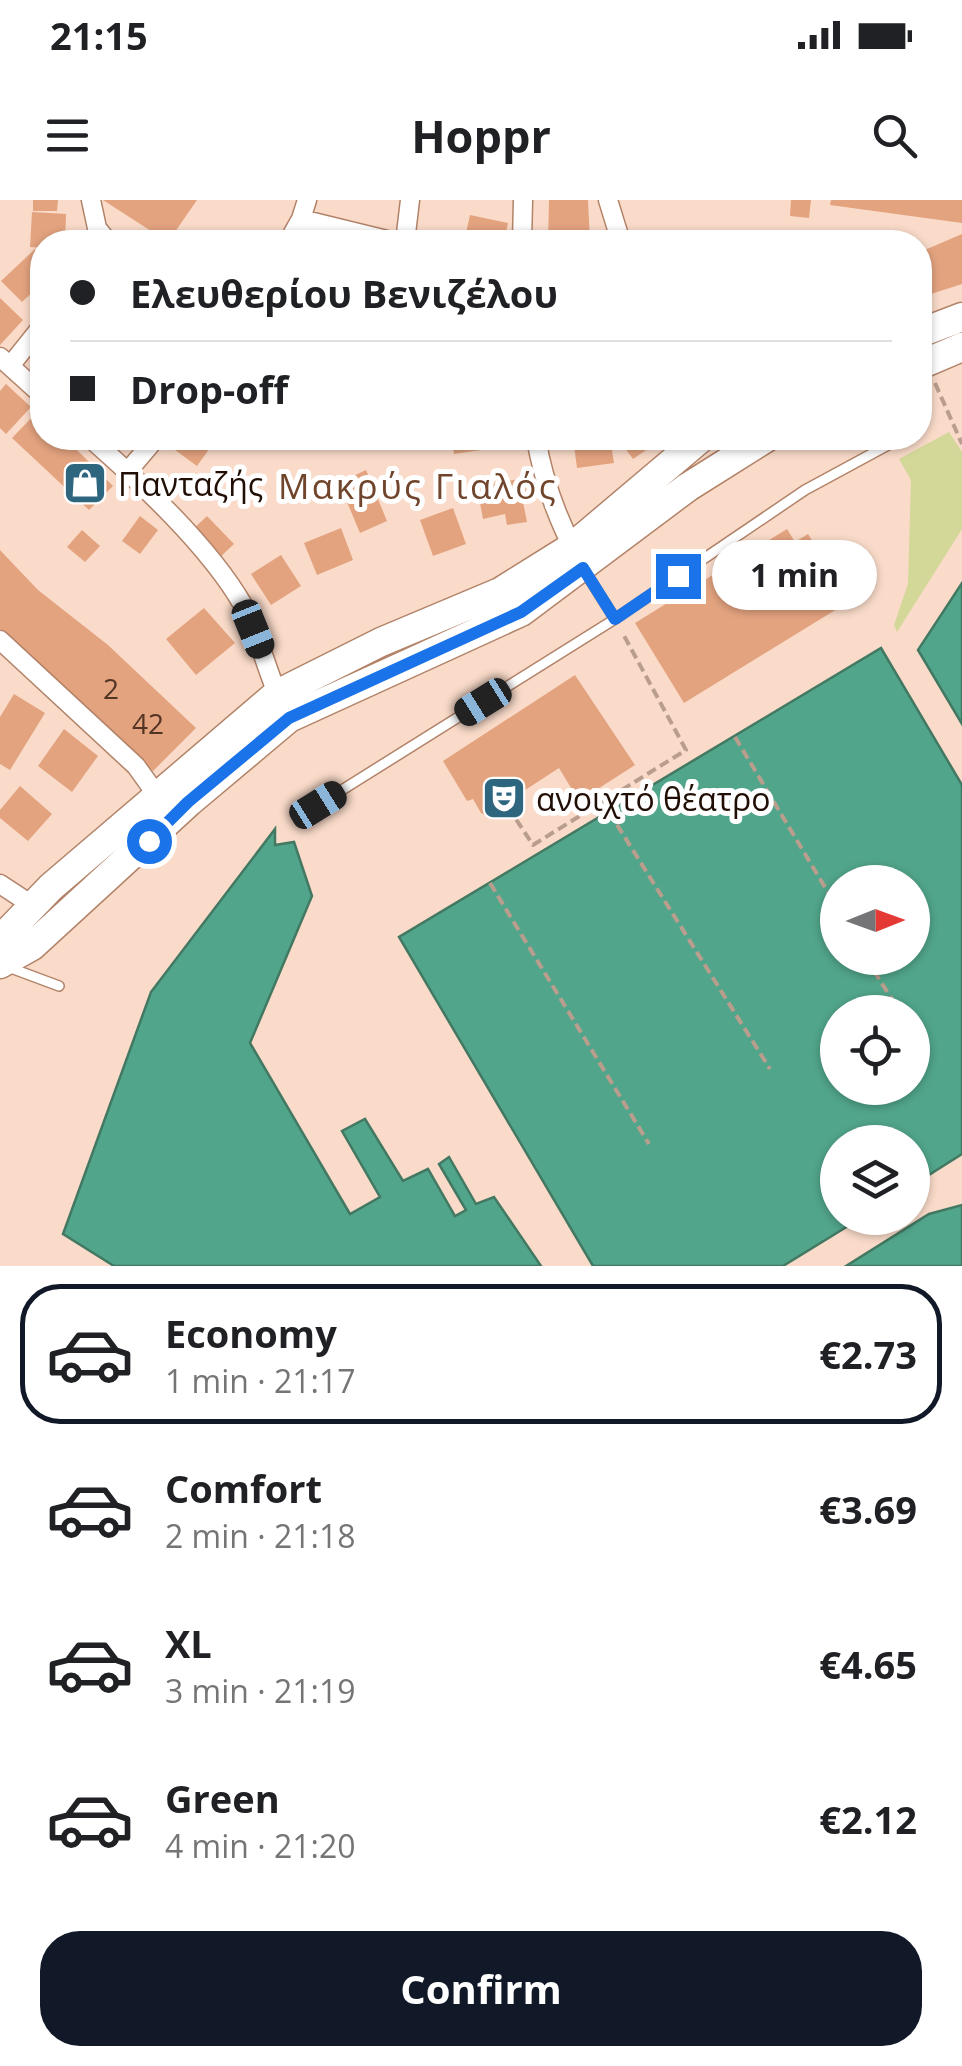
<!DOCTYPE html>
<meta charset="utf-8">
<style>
:root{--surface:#fff;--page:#f6f6f6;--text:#202124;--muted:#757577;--line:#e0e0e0;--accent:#111827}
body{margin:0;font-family:"Open Sans",sans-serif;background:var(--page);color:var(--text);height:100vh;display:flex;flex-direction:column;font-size:38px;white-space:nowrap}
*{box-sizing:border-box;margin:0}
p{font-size:32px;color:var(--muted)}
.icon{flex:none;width:55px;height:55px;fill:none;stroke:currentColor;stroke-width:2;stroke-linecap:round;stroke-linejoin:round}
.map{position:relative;height:1066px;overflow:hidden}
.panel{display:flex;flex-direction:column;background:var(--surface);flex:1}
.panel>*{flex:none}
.banner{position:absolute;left:30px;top:30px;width:902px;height:220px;border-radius:40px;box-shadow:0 2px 8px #0004;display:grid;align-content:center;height:220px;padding:0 40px;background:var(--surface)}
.needle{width:65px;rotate:89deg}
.controls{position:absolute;left:820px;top:665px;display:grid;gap:20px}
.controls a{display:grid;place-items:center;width:110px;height:110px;border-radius:50%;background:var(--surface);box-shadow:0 2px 8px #0004;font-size:50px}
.end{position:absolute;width:45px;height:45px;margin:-22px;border:12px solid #1a73e8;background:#fff;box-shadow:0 0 0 5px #fff}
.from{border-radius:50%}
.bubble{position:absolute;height:70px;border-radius:35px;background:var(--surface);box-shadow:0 2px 8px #0004;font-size:32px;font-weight:700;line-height:70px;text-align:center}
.car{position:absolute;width:30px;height:60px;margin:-30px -15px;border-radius:12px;box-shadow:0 0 8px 2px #0007;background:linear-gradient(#222 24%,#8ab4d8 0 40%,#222 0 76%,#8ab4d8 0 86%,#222 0)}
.banner b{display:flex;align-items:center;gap:35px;height:95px;font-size:38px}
.banner b+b{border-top:2px solid var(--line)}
.banner i{width:25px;height:25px;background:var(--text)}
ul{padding:18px 0 0;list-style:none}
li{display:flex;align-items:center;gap:30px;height:140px;margin:0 20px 15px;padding:0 20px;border:5px solid transparent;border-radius:40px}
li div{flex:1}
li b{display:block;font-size:38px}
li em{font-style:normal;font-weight:700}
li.selected{border-color:var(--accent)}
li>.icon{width:90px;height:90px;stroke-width:1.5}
.button{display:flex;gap:20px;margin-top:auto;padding:20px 40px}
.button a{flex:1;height:115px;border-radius:40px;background:var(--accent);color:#fff;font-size:40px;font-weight:700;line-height:115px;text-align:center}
.status{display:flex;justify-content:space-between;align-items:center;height:70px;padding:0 50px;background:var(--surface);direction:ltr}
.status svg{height:28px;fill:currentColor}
header{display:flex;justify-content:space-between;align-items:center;height:130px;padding:0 40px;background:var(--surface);font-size:45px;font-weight:700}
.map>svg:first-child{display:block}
.green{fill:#d3d798}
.water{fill:#51a58b;stroke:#437863;stroke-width:2.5;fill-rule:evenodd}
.building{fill:#e3a37f}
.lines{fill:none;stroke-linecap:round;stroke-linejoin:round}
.lane-casing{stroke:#b28368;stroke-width:12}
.street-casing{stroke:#b28368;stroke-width:21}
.primary-casing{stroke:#b28368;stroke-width:31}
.path{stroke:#b99e8e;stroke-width:4;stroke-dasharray:10 5;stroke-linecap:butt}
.lane{stroke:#fff;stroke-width:9}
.street{stroke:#fff;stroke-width:18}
.primary{stroke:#fff;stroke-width:28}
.route{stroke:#1a73e8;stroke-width:12}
.labels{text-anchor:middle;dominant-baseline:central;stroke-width:10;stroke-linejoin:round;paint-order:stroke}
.number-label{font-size:28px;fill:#523424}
.poi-label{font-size:32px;fill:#210f06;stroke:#fff;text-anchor:start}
.neighbourhood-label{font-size:35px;letter-spacing:2.5px;fill:#70452c;stroke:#fff}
</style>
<div class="status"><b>21:15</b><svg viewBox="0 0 49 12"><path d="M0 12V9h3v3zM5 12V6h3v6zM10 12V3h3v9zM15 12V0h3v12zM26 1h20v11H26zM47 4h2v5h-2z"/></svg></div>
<header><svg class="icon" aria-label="menu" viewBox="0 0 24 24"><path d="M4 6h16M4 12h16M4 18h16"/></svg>Hoppr<svg class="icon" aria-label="search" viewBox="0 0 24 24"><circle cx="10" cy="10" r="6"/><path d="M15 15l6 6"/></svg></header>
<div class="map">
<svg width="962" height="1066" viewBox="0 0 962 1066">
<rect width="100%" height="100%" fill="#fadbc9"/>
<path class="green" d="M949,232L962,252V329L897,432L894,425L908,384L911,280L899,259Z"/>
<path class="water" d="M962,383V524L918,450Z
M881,448L962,585V954L913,985L912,942H838V1018H861L783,1066H593L399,737ZM912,682V758H838V682ZM838,812H912V888H838Z
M275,629V645L294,642L312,696L250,843L350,1014L380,997L342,931L365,919L403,981L428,969L455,1016L466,1010L439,964L449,957L476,1004L494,997L541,1066H114L63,1034L151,792Z
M962,1005V1066H846L929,1014Z"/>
<path class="building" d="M33,0H58L57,11H33Z
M103,0H197L168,42Z
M549,0H588L590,42H548Z
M791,0H811L809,18L790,16Z
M831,0H962V23L830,5Z
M32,12L66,14L65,42H42V48L30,47Z
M470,15L508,23L504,42H464Z
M962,34V84L931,94L920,65V52Z
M35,49L42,56V83L22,102L1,81Z
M0,98L23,120L0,145Z
M6,184L31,207L6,234L0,228V191Z
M37,212L42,217V238H65L113,286L89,310L12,238Z
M184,238H217L197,266L175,250Z
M451,238H492L495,248L454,254Z
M573,238H610L614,263L577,268Z
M632,238H655L658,242L633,259L622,244Z
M366,270L387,321L360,333L339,283Z
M529,277L533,300L523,302L527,322L507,325L505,314L483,319L477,287Z
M453,308L466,344L433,356L420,320Z
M140,316L158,330L140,354L122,341Z
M207,316L234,344L216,361L189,333Z
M341,328L353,360L317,375L304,343Z
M787,329L795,342L808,334L850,401L684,503L635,423Z
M82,330L100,346L85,362L67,347Z
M0,350L38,390L108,445L196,528L153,571L0,429Z
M281,355L301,386L271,405L251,374Z
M204,408L235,443L196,475L166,439Z
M575,475L635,565L579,601L559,568L513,598L508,589H496L491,600L497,608L492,618L481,613L473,599L467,601L443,561Z
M14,494L45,513L10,570L0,564V517Z
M64,529L98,556L72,592L38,566Z
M20,586L52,614L28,641L0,618V610Z"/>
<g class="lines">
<g class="lane-casing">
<path id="lane" d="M615,419L805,290L901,238
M318,605L615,419L584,370
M8,767L59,786"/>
</g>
<g class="street-casing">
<path id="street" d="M91,0L97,28L108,42
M608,0L621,42
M301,19L395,42
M288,42L301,19L307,0
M405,42L410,0
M522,42L523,0
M0,157L42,195
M10,166L42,126
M90,238C141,283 209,346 243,405C259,435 266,469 280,500
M536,238C543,280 556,316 576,354
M128,271L156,238
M0,440L136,566L151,587L155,607
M0,684L32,705"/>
</g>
<g class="primary-casing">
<path id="primary" d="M920,133L962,117
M920,165L962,147
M0,740L51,687L277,494L381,442L500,392L572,347L701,238
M0,764L32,746L189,602L289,518L521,412L688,287L766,238"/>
</g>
<path class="path" d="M920,81L929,104
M935,183L962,244
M735,537L838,709
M508,607L533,645L686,550L622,432
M609,612L770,869
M490,683L649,944
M866,758L896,806"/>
<use href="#lane" class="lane"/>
<use href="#street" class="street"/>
<use href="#primary" class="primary"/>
</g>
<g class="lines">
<path class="route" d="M149,641L188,602L289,518L521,412L583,368L615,419L678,376"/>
</g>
<defs>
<g id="shop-square" transform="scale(2.25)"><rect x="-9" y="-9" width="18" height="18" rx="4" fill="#2e6680" stroke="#fff"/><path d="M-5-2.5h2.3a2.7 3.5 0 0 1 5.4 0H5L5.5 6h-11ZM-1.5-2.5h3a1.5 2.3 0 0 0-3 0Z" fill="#fff"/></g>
<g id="theatre-square" transform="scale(2.25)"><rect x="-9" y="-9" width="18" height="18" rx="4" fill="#2e6680" stroke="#fff"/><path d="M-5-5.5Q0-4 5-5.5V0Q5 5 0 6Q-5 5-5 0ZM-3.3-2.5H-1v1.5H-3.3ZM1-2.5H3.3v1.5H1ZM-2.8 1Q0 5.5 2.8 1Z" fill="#fff"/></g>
</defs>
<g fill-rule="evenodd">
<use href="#shop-square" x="85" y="283"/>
<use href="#theatre-square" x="504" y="598"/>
</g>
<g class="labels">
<g class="number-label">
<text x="111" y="488">2</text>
<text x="148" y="523">42</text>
</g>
<g class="poi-label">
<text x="118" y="283">Πανταζής</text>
<text x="536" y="598">ανοιχτό θέατρο</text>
</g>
<g class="neighbourhood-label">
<text x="418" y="285">Μακρύς Γιαλός</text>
</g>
</g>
</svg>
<div class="controls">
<a><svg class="needle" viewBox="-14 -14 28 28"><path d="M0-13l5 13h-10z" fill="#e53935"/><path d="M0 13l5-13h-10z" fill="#757577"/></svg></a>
<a><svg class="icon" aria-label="locate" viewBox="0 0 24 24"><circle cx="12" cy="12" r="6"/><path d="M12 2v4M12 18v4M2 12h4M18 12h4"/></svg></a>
<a><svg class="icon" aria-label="layers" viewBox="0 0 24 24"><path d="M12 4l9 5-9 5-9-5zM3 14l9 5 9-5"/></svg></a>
</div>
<i class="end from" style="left:149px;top:641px"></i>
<i class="end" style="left:678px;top:376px"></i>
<div class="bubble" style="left:712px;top:340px;width:165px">1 min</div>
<i class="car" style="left:253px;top:429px;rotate:158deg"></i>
<i class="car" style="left:483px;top:502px;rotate:238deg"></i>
<i class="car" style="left:318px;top:605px;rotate:58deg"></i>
<div class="banner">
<b><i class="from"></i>Ελευθερίου Βενιζέλου</b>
<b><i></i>Drop-off</b>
</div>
</div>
<section class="panel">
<ul>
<li class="selected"><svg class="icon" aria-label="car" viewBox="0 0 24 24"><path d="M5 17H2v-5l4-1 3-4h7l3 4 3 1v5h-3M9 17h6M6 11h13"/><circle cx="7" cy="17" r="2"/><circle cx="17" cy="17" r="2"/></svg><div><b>Economy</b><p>1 min · 21:17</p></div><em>€2.73</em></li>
<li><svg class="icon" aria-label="car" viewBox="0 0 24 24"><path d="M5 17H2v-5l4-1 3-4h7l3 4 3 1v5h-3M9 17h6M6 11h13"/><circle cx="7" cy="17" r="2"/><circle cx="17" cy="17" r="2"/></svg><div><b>Comfort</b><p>2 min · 21:18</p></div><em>€3.69</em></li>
<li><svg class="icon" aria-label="car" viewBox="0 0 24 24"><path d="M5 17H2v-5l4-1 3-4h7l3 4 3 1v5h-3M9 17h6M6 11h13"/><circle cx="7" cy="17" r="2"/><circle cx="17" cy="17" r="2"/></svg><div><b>XL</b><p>3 min · 21:19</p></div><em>€4.65</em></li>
<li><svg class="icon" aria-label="car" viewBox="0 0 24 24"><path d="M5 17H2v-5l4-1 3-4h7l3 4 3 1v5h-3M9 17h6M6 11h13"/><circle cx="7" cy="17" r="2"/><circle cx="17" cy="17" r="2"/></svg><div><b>Green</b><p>4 min · 21:20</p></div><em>€2.12</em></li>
</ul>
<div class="button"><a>Confirm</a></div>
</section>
